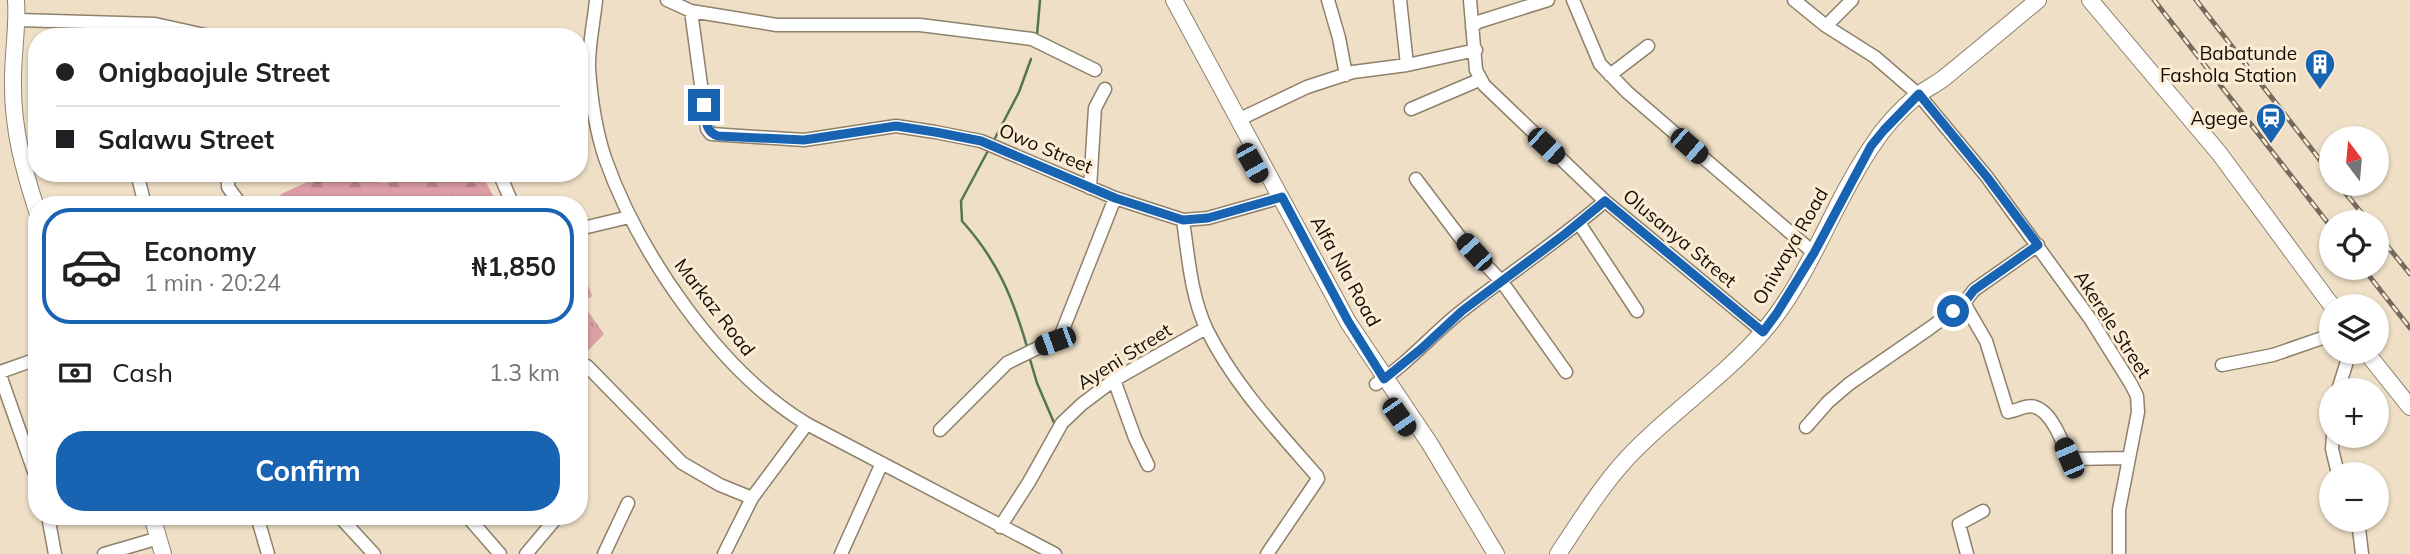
<!DOCTYPE html>
<meta charset="utf-8">
<style>
:root{--surface:#fff;--page:#f6f6f6;--text:#202124;--muted:#757577;--line:#e0e0e0;--accent:#1963b3}
body{margin:0;font-family:Mulish,sans-serif;background:var(--page);color:var(--text);height:100vh;display:flex;flex-direction:column;font-size:26px;white-space:nowrap}
*{box-sizing:border-box;margin:0}
p{font-size:23px;color:var(--muted)}
.icon{flex:none;width:38px;height:38px;fill:none;stroke:currentColor;stroke-width:2;stroke-linecap:round;stroke-linejoin:round}
.map{position:relative;flex:1;overflow:hidden}
.sheet{position:absolute;left:28px;top:196px;width:560px;height:329px;display:flex;flex-direction:column;background:var(--surface);border-radius:28px;box-shadow:0 2px 5px #0004}
.sheet>*{flex:none}
.top-card{position:absolute;left:28px;top:28px;width:560px;height:154px;border-radius:28px;box-shadow:0 2px 5px #0004;display:grid;align-content:center;height:154px;padding:0 28px;background:var(--surface)}
.needle{width:46px;rotate:344deg}
.controls{position:absolute;left:2319px;top:126px;display:grid;gap:14px}
.controls a{display:grid;place-items:center;width:70px;height:70px;border-radius:50%;background:var(--surface);box-shadow:0 2px 5px #0004;font-size:35px}
.end{position:absolute;width:32px;height:32px;margin:-16px;border:9px solid #1963b3;background:#fff;box-shadow:0 0 0 4px #fff}
.from{border-radius:50%}
.car{position:absolute;width:21px;height:42px;margin:-21px -10px;border-radius:9px;box-shadow:0 0 5px 2px #0007;background:linear-gradient(#222 24%,#8ab4d8 0 40%,#222 0 76%,#8ab4d8 0 86%,#222 0)}
.top-card b{display:flex;align-items:center;gap:24px;height:66px;font-size:26px}
.top-card b+b{border-top:2px solid var(--line)}
.top-card i{width:18px;height:18px;background:var(--text)}
ul{padding:12px 0 0;list-style:none}
li{display:flex;align-items:center;gap:21px;height:116px;margin:0 14px 10px;padding:0 14px;border:4px solid var(--line);border-radius:28px}
li div{flex:1}
li b{display:block;font-size:26px}
li em{font-style:normal;font-weight:700}
li.selected{border-color:var(--accent)}
li>.icon{width:63px;height:63px;stroke-width:1.5}
.pay{display:flex;align-items:center;gap:18px;height:77px;padding:0 28px;font-size:26px}
.pay p{margin-inline-start:auto}
.cta{display:flex;gap:14px;margin-top:auto;padding:14px 28px}
.cta a{flex:1;height:80px;border-radius:28px;background:var(--accent);color:#fff;font-size:28px;font-weight:700;line-height:80px;text-align:center}
.map>svg:first-child{display:block}
.grass{fill:url(#grass-tufts)}
.forest{fill:url(#forest-firs)}
.lines{fill:none;stroke-linecap:round;stroke-linejoin:round}
.stream{stroke:#547456;stroke-width:2.5}
.street-casing{stroke:#8e806a;stroke-width:15}
.secondary-casing{stroke:#8e806a;stroke-width:18}
.street{stroke:#fff;stroke-width:12}
.secondary{stroke:#fff;stroke-width:16}
.rail-casing{stroke:#756b5c;stroke-width:5}
.rail{stroke:#fbecd3;stroke-width:2.5;stroke-dasharray:8;stroke-linecap:butt}
.route{stroke:#1963b3;stroke-width:9}
.labels{text-anchor:middle;dominant-baseline:central;stroke-width:6;stroke-linejoin:round;paint-order:stroke}
.poi-label{font-size:19px;fill:#120d05;stroke:#fbecd3;text-anchor:end}
.street-label{font-size:19px;fill:#120d05;stroke:#fbecd3}
</style>
<div class="map">
<svg width="2410" height="554" viewBox="0 0 2410 554">
<defs>
<pattern id="grass-tufts" width="24" height="20" patternUnits="userSpaceOnUse" patternTransform="scale(1.75)"><rect width="24" height="20" fill="#dba1a8"/><path d="M3 7l-1-3M5 7V3M7 7l1-3M15 17l-1-3M17 17v-4M19 17l1-3" fill="none" stroke="#bb898f"/></pattern>
<pattern id="forest-firs" width="22" height="20" patternUnits="userSpaceOnUse" patternTransform="scale(1.75)"><rect width="22" height="20" fill="#dd9da6"/><path d="M5 1l3.5 6h-7zM16 11l3.5 6h-7z" fill="#bd868d"/></pattern>
</defs>
<rect width="100%" height="100%" fill="#eedfc6"/>
<path class="grass" d="M579,259L592,296L582,303L604,334L579,360Z"/>
<path class="forest" d="M327,173H339L385,183L417,173H481L498,205H277L281,194Z"/>
<g class="lines">
<path class="stream" d="M1037,35L1040,0
M993,142L1019,92L1031,59
M990,147L961,201L962,221C998,261 1013,298 1028,350
M1029,356L1037,383L1055,425"/>
<g class="street-casing">
<path id="street" d="M596,0C594,22 588,47 589,69C591,97 596,131 605,158C639,254 719,371 807,424L1055,554
M667,0L691,11L777,25H920L1032,39L1095,70
M1328,0L1339,38L1346,75
M1400,0L1407,65
M1470,0L1476,70L1484,85L1605,201L1763,332
M1573,0L1600,64L1627,92L1814,253
M1794,0L1826,26L1875,57L1919,95L1987,177L2091,320L2131,384L2137,396L2138,412L2119,510V554
M691,11L707,129L711,134L804,140L896,126L935,132L981,141L1115,198L1183,220L1208,218L1282,197
M18,20L155,24L214,37
M1826,26L1852,0
M1472,27L1478,22L1548,0
M1610,75L1648,46
M1411,109L1479,80
M1240,119L1307,87L1353,72L1407,65L1476,50
M137,173L145,205
M228,173V187L241,205
M499,173L513,205
M319,176V173
M1416,179L1462,240L1502,282L1566,372
M1090,188L1095,108L1105,89
M1183,220C1188,255 1191,297 1207,330C1234,385 1278,431 1317,476L1318,479L1267,554
M1579,223L1637,311
M579,229L629,217
M1964,303L1986,341L2008,412C2017,411 2026,404 2035,407C2052,412 2063,443 2069,458L2072,459L2127,458
M2222,365L2273,355L2331,335
M587,366L682,463L720,485L752,498
M0,372L37,359
M0,375L37,480
M1114,380L1135,438L1148,465
M1376,384C1409,363 1433,333 1463,310C1510,273 1560,240 1605,201
M2338,390L2350,352
M1806,427L1828,402L1849,384L1930,328L1964,303L1974,290L2038,245
M940,430L1007,363L1060,337L1115,198
M2333,436L2332,449L2338,474
M48,516L55,554
M257,516L268,554
M339,516L374,554
M467,516L500,554
M2358,520L2362,554
M1000,527L1029,482L1062,423L1082,404L1114,380L1206,328
M104,554L159,538
M526,554L558,516
M604,554L628,503
M724,554L752,498L807,424
M841,554L882,463
M1967,554L1959,524L1983,511"/>
</g>
<g class="secondary-casing">
<path id="secondary" d="M16,0C18,29 12,58 13,87C13,130 24,171 37,211
M1174,0L1348,322L1430,444L1496,554
M2090,0L2219,153L2332,306
M2366,352L2410,407
M152,516L163,554
M1558,554C1582,518 1606,478 1637,448C1677,408 1724,376 1762,333C1810,278 1831,206 1872,146C1884,127 1901,109 1918,95C1926,89 1936,84 1944,78C1976,52 2007,26 2038,0"/>
</g>
<use href="#street" class="street"/>
<use href="#secondary" class="secondary"/>
<g class="rail-casing">
<path id="rail" d="M2154,0L2331,227
M2196,0L2331,174
M2338,184L2369,222
M2376,232L2410,274
M2363,268L2410,328"/>
</g>
<use href="#rail" class="rail"/>
</g>
<g class="lines">
<path class="route" d="M704,105C706,117 704,132 718,136L804,140L896,126L935,132L981,141L1115,198L1183,220L1208,218L1282,197L1348,321L1384,379L1421,349L1462,311L1565,234L1605,201L1763,332L1777,313L1814,253L1871,146L1884,130L1919,94L1987,177L2038,245L1974,290L1964,303L1953,311"/>
</g>
<defs>
<g id="building-pin" transform="scale(1.575)"><path d="M0 17L-7.5 6A9.5 9.5 0 1 1 7.5 6Z" fill="#1963b3" stroke="#fbecd3"/><path d="M-4-6H4V6H1V3H-1V6H-4ZM-2.5-4.3h1.7v1.8h-1.7ZM.8-4.3h1.7v1.8H.8ZM-2.5-1h1.7V.8h-1.7ZM.8-1h1.7V.8H.8Z" fill="#fff"/></g>
<g id="station-pin" transform="scale(1.575)"><path d="M0 17L-7.5 6A9.5 9.5 0 1 1 7.5 6Z" fill="#1963b3" stroke="#fbecd3"/><path d="M-3-6H3Q5-6 5-4V2Q5 4 3 4L4.5 6H3L1.5 4h-3L-3 6H-4.5L-3 4Q-5 4-5 2V-4Q-5-6-3-6ZM-3.5-4v3h7v-3ZM-3.5 1v1.5H-2V1ZM2 1v1.5H3.5V1Z" fill="#fff"/></g>
</defs>
<g fill-rule="evenodd">
<use href="#building-pin" x="2320" y="64"/>
<use href="#station-pin" x="2271" y="118"/>
</g>
<g class="labels">
<g class="poi-label">
<text x="2297" y="53">Babatunde<tspan x="2297" dy="22">Fashola Station</tspan></text>
<text x="2248" y="118">Agege</text>
</g>
<g class="street-label">
<text transform="translate(1046 148) rotate(23)">Owo Street</text>
<text transform="translate(1680 238) rotate(40)">Olusanya Street</text>
<text transform="translate(1790 246) rotate(-60)">Oniwaya Road</text>
<text transform="translate(1346 271) rotate(61)">Alfa Nla Road</text>
<text transform="translate(715 307) rotate(52)">Markaz Road</text>
<text transform="translate(2113 324) rotate(57)">Akerele Street</text>
<text transform="translate(1124 356) rotate(-32)">Ayeni Street</text>
</g>
</g>
</svg>
<div class="controls">
<a><svg class="needle" viewBox="-14 -14 28 28"><path d="M0-13l5 13h-10z" fill="#e53935"/><path d="M0 13l5-13h-10z" fill="#757577"/></svg></a>
<a><svg class="icon" aria-label="locate" viewBox="0 0 24 24"><circle cx="12" cy="12" r="6"/><path d="M12 2v4M12 18v4M2 12h4M18 12h4"/></svg></a>
<a><svg class="icon" aria-label="layers" viewBox="0 0 24 24"><path d="M12 4l9 5-9 5-9-5zM3 14l9 5 9-5"/></svg></a>
<a>+</a>
<a>−</a>
</div>
<i class="end from" style="left:1953px;top:311px"></i>
<i class="end" style="left:704px;top:105px"></i>
<i class="car" style="left:1546px;top:146px;rotate:133deg"></i>
<i class="car" style="left:1689px;top:146px;rotate:131deg"></i>
<i class="car" style="left:1252px;top:163px;rotate:151deg"></i>
<i class="car" style="left:1474px;top:252px;rotate:318deg"></i>
<i class="car" style="left:1055px;top:341px;rotate:250deg"></i>
<i class="car" style="left:1399px;top:417px;rotate:145deg"></i>
<i class="car" style="left:2069px;top:458px;rotate:337deg"></i>
<div class="top-card">
<b><i class="from"></i>Onigbaojule Street</b>
<b><i></i>Salawu Street</b>
</div>
<section class="sheet">
<ul>
<li class="selected"><svg class="icon" aria-label="car" viewBox="0 0 24 24"><path d="M5 17H2v-5l4-1 3-4h7l3 4 3 1v5h-3M9 17h6M6 11h13"/><circle cx="7" cy="17" r="2"/><circle cx="17" cy="17" r="2"/></svg><div><b>Economy</b><p>1 min · 20:24</p></div><em>₦1,850</em></li>
</ul>
<div class="pay"><svg class="icon" aria-label="cash" viewBox="0 0 24 24"><path d="M3 7h18v10H3z"/><circle cx="12" cy="12" r="2"/></svg>Cash<p>1.3 km</p></div>
<div class="cta"><a>Confirm</a></div>
</section>
</div>
